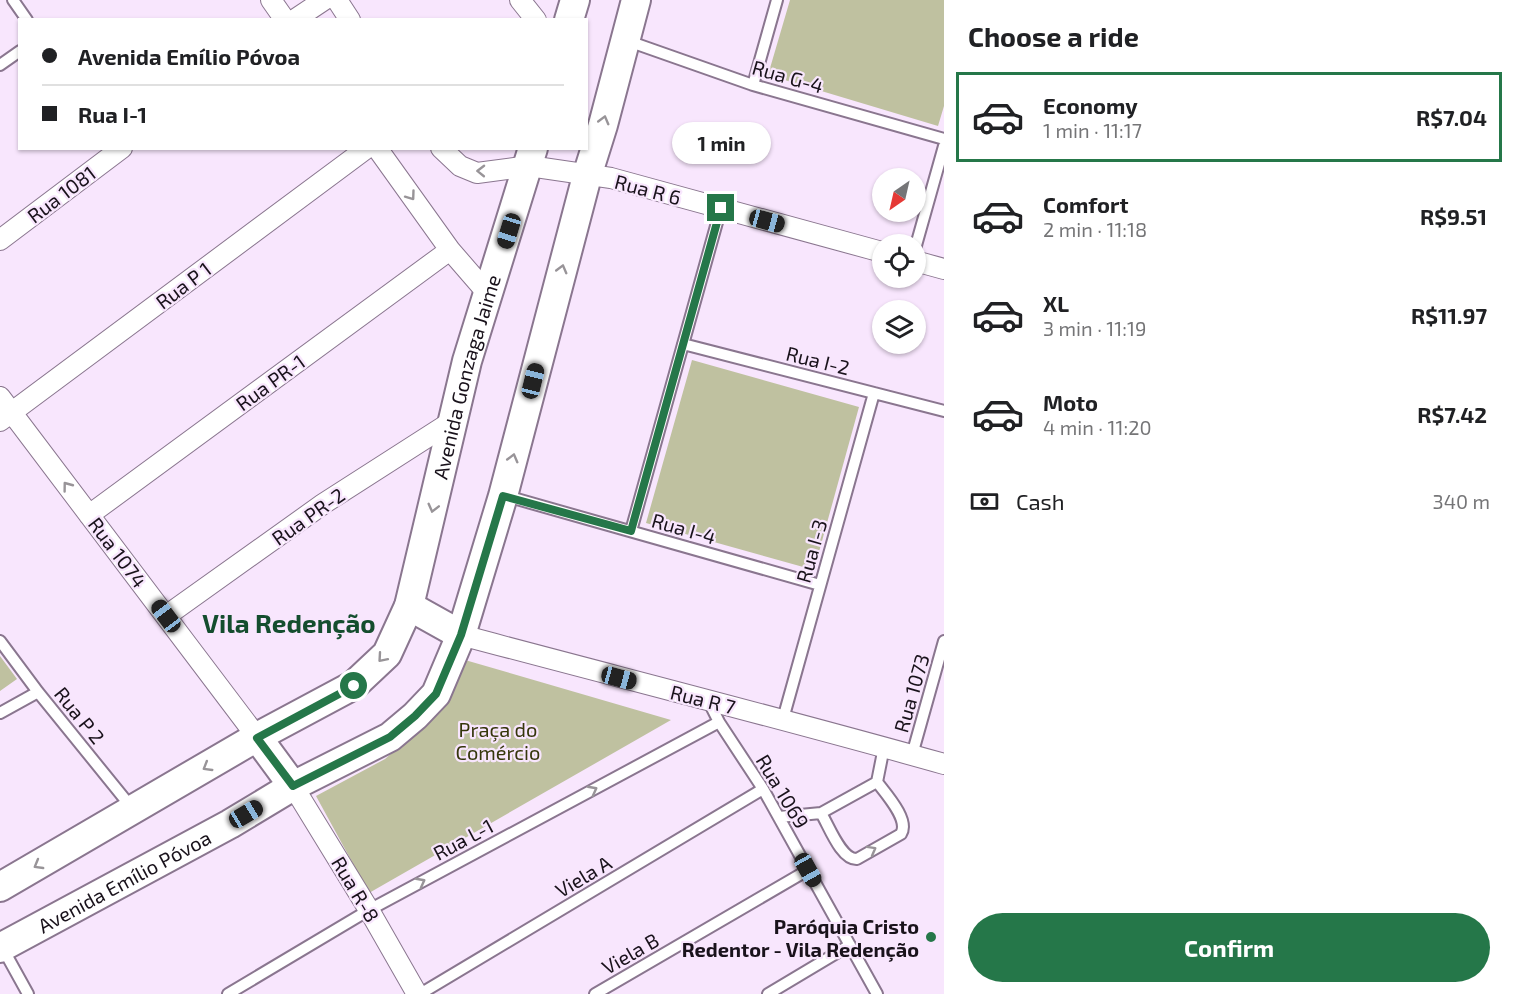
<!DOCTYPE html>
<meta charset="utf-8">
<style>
:root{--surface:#fff;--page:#f2f2f2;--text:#202124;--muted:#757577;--line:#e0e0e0;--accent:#257749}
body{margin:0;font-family:"Exo 2",sans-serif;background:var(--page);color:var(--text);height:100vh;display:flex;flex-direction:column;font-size:22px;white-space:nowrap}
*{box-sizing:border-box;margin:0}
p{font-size:20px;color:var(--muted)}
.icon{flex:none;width:33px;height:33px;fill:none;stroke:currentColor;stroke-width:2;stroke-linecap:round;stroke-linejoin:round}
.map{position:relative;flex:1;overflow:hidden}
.sheet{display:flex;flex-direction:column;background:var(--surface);width:570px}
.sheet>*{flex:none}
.banner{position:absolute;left:18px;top:18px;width:570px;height:132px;border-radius:0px;box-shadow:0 2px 4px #0004;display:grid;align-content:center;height:132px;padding:0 24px;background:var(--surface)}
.needle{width:39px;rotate:214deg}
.fabs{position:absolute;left:872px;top:168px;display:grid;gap:12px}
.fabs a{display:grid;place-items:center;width:54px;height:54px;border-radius:50%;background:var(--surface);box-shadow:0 2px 4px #0004;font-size:30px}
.end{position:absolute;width:27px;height:27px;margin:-14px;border:8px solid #257749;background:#fff;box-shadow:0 0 0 3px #fff}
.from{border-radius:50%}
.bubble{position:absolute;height:42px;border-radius:21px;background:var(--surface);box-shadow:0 2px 4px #0004;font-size:20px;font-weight:700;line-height:42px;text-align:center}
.car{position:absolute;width:18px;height:36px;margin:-18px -9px;border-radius:8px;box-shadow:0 0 4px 2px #0007;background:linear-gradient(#222 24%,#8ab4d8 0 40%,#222 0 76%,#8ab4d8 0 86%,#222 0)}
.banner b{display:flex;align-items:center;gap:21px;height:57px;font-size:22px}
.banner b+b{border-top:2px solid var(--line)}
.banner i{width:15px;height:15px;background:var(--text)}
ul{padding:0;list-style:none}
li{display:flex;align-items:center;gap:18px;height:90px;margin:0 12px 9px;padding:0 12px;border:3px solid transparent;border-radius:0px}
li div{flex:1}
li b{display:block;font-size:22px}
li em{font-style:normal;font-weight:700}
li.active{border-color:var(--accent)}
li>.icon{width:54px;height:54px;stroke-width:1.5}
h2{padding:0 24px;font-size:27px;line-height:72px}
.pay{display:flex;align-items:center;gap:15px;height:66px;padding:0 24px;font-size:22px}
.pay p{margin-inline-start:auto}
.cta{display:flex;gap:12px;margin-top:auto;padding:12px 24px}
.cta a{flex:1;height:69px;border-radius:36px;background:var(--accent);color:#fff;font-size:24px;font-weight:700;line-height:69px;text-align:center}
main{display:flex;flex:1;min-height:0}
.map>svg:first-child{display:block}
.green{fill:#bfc1a0}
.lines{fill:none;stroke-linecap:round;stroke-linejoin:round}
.lane-casing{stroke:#8a768f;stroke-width:14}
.street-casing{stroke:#8a768f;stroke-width:22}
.secondary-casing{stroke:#8a768f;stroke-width:32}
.lane{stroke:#fff;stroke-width:10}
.street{stroke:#fff;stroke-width:20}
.secondary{stroke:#fff;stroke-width:28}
.oneway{stroke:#989498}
.route{stroke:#257749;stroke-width:8}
.poi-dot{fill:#257749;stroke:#f8e6fd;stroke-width:2}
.labels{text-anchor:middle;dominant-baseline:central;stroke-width:4.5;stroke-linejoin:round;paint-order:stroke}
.street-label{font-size:20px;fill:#19121b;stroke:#f8e6fd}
.park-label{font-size:20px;fill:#35360b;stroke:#f8e6fd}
.poi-label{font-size:20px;font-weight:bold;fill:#19121b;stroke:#f8e6fd;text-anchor:end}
.district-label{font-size:26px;font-weight:bold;fill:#144d2e;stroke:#f8e6fd}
</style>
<main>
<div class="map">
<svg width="944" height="994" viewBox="0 0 944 994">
<rect width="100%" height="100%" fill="#f8e6fd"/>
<path class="green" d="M790,0H944V106L938,126L768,75Z
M692,360L859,407L814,570L646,523Z
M0,656L17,679L0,691Z
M465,660L671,720L369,893L316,796L385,759L433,717Z"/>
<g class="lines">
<g class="lane-casing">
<path id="lane" d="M13,0L27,20
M628,41L753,85L944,139
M0,65L20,51
M753,85L777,0
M915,249L944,146
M683,344L944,411
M506,496L820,585
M631,531L721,208
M0,641L38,692L132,808
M709,702L719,722L763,789L877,994
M0,713L38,692
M783,719L874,393
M912,755L944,641
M821,813C829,826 841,860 857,859L901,834C910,820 886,794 877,782L884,747
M779,817L821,813L877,782
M2,947L28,994
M228,994L369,910L719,722
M420,994L763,789
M595,994L808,870
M768,994L850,945"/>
</g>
<g class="street-casing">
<path id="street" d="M271,0L285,20
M337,0L350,20
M520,0L536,20
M294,20L324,0
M377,148L450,250L489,295
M441,148L460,166L477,173L529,166L611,178L882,252
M0,240L122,148
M915,261L944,269
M0,397L257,737
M0,421L367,148
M89,515L450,250
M166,616L323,504L454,420
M461,635C622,678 784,719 944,764
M293,786L369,910L417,994"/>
</g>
<g class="secondary-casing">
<g id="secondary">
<path d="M569,20L575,0"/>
<path d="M409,606L461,635"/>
<path d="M257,737L293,786"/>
<path id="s1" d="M0,887L257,737L354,685L387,654L409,606L467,361L533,148"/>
<path id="s2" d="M0,948L230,824L293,786L390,737L415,716L436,694L461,635L503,496L587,176L603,125L636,0"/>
</g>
</g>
<use href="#lane" class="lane"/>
<use href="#street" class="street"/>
<use href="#secondary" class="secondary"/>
</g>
<defs><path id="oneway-chevron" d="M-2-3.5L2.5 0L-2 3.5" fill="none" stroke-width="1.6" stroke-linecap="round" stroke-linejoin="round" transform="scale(1.5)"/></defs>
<g class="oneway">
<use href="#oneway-chevron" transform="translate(604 120) rotate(-75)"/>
<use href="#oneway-chevron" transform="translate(481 171) rotate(-179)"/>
<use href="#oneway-chevron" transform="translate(411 196) rotate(54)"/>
<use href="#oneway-chevron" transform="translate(562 269) rotate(-75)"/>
<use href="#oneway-chevron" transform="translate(513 458) rotate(-75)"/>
<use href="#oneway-chevron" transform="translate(67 486) rotate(-127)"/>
<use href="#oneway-chevron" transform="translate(433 508) rotate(104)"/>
<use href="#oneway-chevron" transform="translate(382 658) rotate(131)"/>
<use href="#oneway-chevron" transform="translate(207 767) rotate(149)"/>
<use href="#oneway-chevron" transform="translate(593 790) rotate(-28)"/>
<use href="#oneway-chevron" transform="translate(872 850) rotate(-29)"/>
<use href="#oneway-chevron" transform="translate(38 865) rotate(150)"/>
<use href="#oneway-chevron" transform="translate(421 882) rotate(-28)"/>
</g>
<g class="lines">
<path class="route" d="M354,686L257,738L293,786L390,737L415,716L436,694L461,635L503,496L631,531L721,208"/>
</g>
<circle class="poi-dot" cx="931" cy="937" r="6"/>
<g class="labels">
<g class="street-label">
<text transform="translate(788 76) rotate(16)">Rua G-4</text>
<text transform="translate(648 189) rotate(15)">Rua R 6</text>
<text transform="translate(61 194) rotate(-37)">Rua 1081</text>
<text transform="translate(183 285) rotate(-37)">Rua P 1</text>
<text transform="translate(818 360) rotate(14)">Rua I-2</text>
<text stroke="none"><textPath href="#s1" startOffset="742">Avenida Gonzaga Jaime</textPath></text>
<text transform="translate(270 382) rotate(-36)">Rua PR-1</text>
<text transform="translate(308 516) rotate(-35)">Rua PR-2</text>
<text transform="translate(684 528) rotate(16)">Rua I-4</text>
<text transform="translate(811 551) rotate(-74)">Rua I-3</text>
<text transform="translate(118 552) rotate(53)">Rua 1074</text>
<text transform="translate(911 693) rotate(-74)">Rua 1073</text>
<text transform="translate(703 699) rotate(14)">Rua R 7</text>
<text transform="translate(80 715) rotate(51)">Rua P 2</text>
<text transform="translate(783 791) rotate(59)">Rua 1069</text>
<text transform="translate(463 839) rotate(-28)">Rua L-1</text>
<text transform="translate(583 876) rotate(-31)">Viela A</text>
<text stroke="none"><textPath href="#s2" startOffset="141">Avenida Emílio Póvoa</textPath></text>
<text transform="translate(356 889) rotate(59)">Rua R-8</text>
<text transform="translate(630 953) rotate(-30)">Viela B</text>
</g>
<g class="park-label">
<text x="498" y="729">Praça do<tspan x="498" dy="23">Comércio</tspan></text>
</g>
<g class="poi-label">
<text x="919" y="926">Paróquia Cristo<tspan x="919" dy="23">Redentor - Vila Redenção</tspan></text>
</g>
<g class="district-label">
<text x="289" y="622">Vila Redenção</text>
</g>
</g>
</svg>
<div class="fabs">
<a><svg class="needle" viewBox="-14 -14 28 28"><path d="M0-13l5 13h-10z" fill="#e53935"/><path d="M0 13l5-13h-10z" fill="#757577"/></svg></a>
<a><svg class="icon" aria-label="locate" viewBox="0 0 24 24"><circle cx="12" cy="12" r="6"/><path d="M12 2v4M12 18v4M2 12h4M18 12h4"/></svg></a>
<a><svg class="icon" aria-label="layers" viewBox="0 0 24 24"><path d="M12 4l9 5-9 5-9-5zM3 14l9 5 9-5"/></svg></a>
</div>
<i class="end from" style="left:354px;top:686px"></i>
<i class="end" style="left:721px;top:208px"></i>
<div class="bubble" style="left:672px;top:122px;width:99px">1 min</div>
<i class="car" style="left:767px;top:221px;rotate:105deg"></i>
<i class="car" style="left:509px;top:231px;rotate:197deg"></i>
<i class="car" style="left:533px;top:381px;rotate:14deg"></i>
<i class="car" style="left:166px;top:616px;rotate:323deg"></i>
<i class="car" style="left:619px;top:678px;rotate:105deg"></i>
<i class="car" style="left:246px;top:814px;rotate:59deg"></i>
<i class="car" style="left:808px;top:870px;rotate:151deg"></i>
<div class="banner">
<b><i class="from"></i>Avenida Emílio Póvoa</b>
<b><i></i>Rua I-1</b>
</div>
</div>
<section class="sheet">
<h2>Choose a ride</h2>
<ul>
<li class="active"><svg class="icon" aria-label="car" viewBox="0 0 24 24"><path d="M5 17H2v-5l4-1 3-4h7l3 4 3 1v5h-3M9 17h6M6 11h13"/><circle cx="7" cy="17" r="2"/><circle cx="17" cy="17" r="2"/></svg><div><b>Economy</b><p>1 min · 11:17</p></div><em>R$7.04</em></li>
<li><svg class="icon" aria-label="car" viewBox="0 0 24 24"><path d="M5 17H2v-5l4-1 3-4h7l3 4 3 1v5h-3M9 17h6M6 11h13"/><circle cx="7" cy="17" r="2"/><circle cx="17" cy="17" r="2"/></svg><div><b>Comfort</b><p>2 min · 11:18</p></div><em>R$9.51</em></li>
<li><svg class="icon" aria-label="car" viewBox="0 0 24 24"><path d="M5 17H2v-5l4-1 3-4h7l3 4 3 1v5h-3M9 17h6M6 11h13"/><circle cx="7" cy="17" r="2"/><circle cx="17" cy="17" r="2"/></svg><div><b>XL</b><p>3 min · 11:19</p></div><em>R$11.97</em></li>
<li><svg class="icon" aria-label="car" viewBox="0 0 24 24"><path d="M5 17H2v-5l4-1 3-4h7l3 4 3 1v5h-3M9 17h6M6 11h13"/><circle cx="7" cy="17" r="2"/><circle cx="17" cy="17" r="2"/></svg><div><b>Moto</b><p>4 min · 11:20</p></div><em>R$7.42</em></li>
</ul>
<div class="pay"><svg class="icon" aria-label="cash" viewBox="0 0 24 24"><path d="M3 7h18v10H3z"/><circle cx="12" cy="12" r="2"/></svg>Cash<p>340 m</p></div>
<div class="cta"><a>Confirm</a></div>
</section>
</main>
